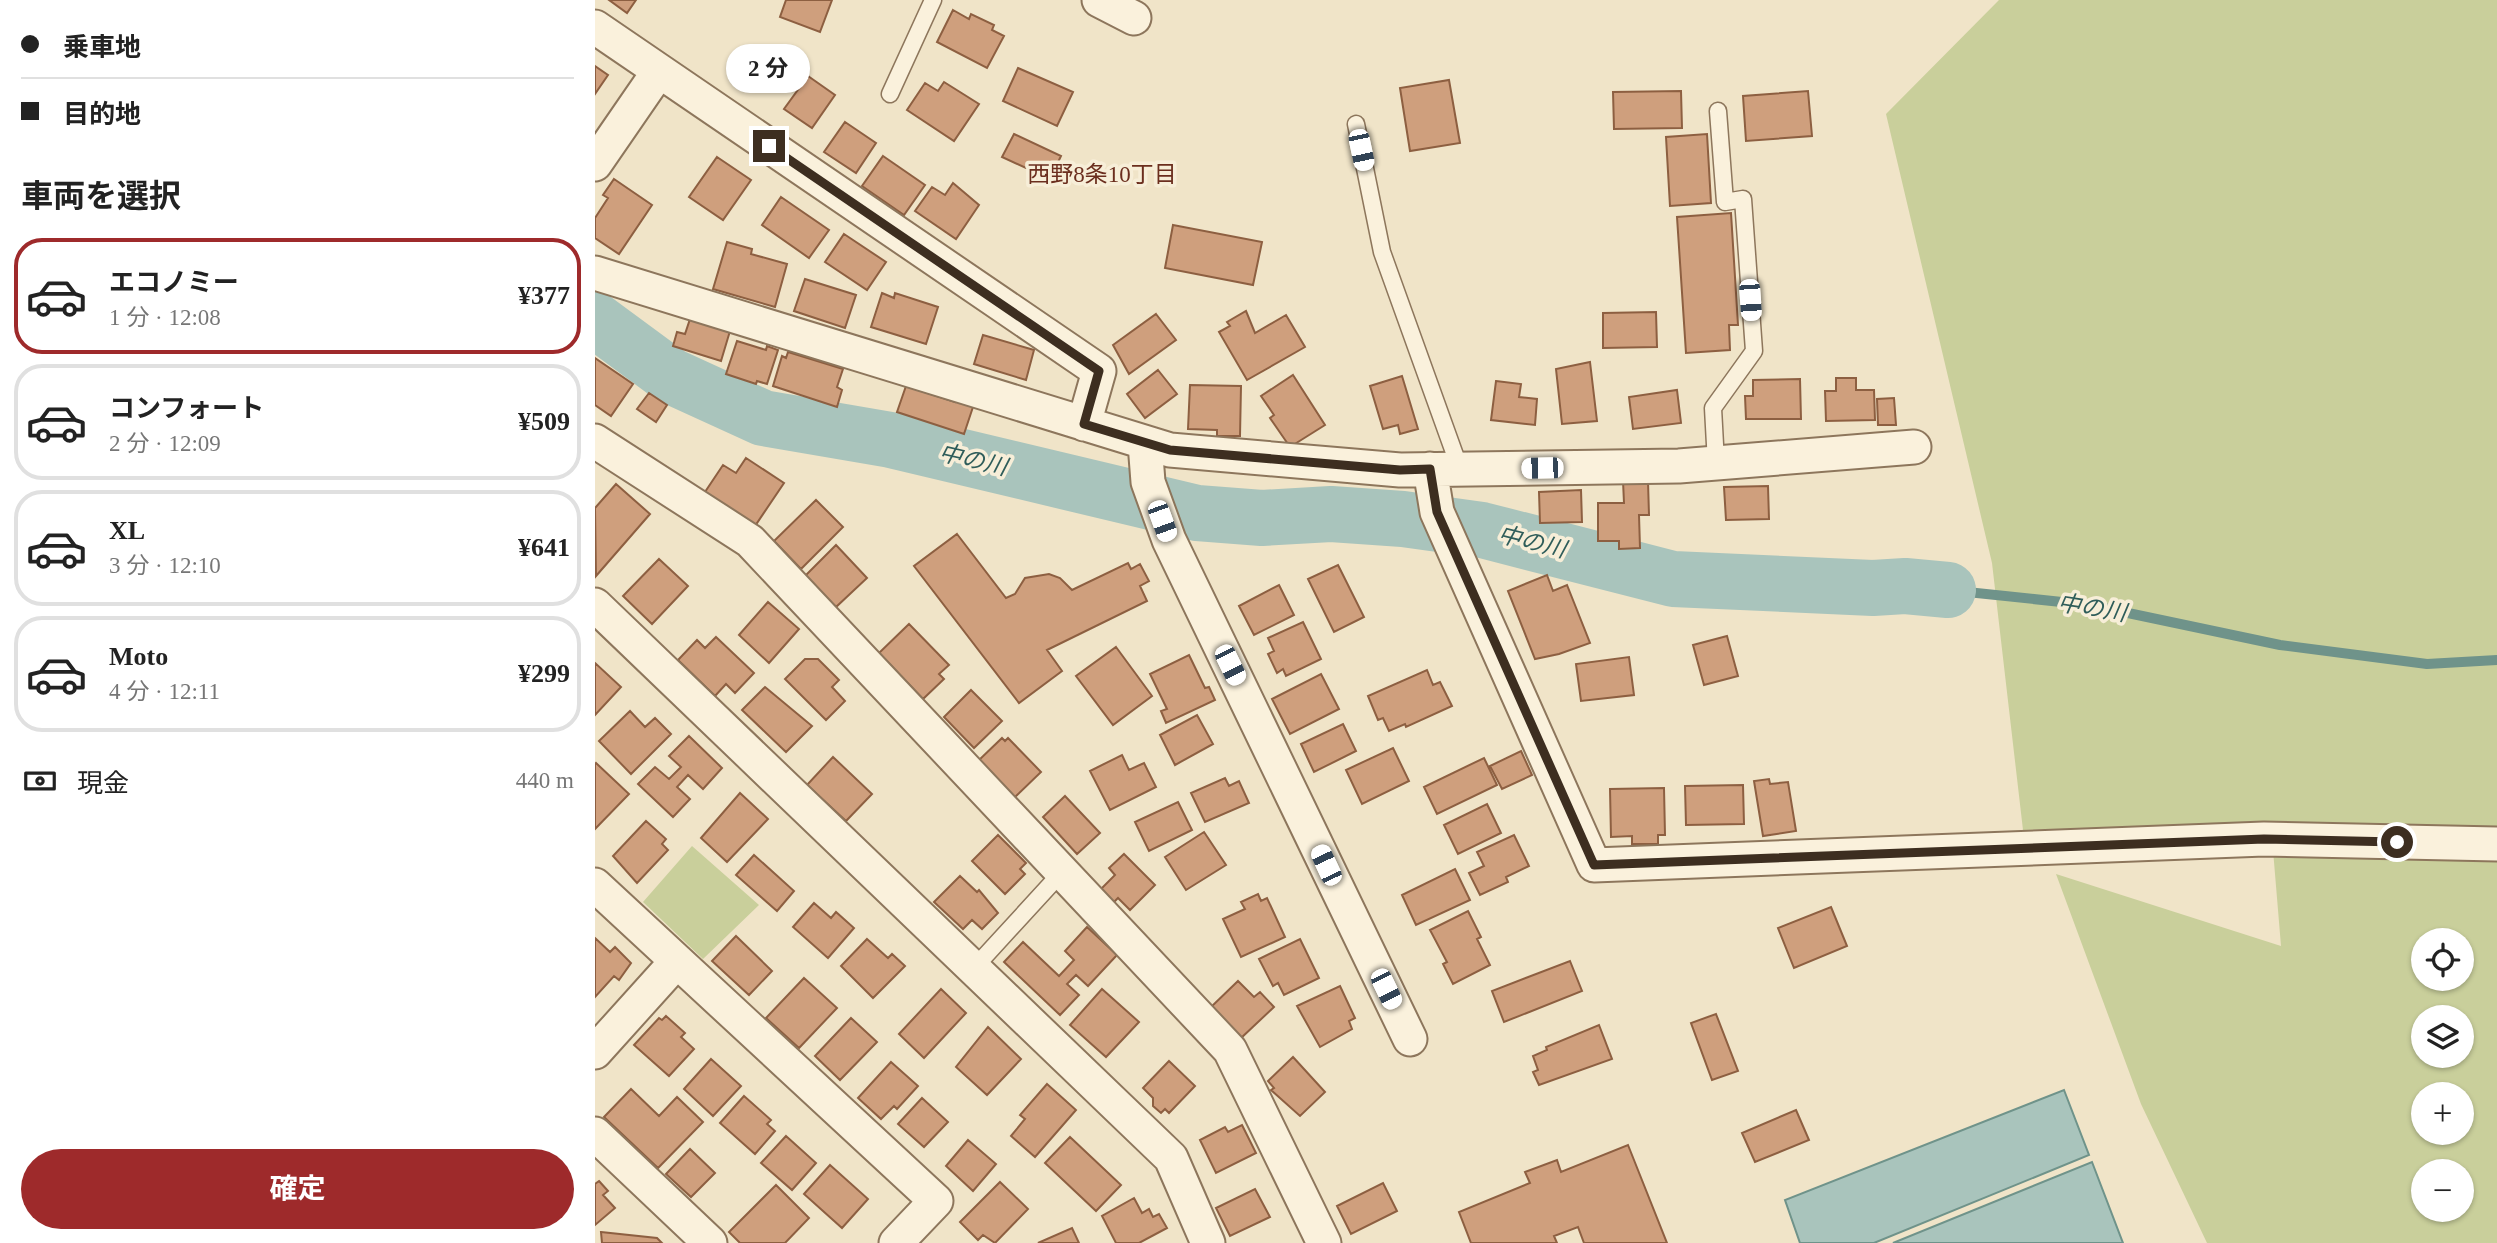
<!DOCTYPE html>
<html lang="ja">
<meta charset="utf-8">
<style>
:root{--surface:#fff;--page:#f2f2f2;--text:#222;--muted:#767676;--line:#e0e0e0;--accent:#9e2a2b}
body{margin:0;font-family:"Times New Roman","Noto Sans JP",serif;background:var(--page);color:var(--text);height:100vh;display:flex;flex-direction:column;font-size:26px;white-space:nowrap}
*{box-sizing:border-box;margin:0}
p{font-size:23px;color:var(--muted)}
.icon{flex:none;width:38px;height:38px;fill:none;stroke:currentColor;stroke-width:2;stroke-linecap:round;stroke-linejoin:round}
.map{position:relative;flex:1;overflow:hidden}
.details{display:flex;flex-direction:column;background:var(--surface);width:595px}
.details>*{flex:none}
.top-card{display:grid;align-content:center;height:154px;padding:0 21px;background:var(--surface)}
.buttons{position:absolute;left:1816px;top:928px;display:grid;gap:14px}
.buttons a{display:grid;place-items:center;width:63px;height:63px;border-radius:50%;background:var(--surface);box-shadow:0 2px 5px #0004;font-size:35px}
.end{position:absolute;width:32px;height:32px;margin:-16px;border:9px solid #3d2e20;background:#fff;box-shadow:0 0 0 4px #fff}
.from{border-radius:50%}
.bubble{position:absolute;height:49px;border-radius:24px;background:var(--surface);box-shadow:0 2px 5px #0004;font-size:23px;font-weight:700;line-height:49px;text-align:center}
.car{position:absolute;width:21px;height:42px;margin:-21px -10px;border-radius:9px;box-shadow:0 0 5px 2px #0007;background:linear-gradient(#fff 24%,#345 0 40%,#fff 0 76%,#345 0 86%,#fff 0)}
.top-card b{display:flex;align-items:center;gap:24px;height:66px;font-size:26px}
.top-card b+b{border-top:2px solid var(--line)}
.top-card i{width:18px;height:18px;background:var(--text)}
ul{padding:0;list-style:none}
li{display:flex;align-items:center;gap:21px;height:116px;margin:0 14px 10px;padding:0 7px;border:4px solid var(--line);border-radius:28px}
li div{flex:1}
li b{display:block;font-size:26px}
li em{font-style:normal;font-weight:700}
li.active{border-color:var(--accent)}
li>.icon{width:63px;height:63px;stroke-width:1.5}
h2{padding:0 21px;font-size:32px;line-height:84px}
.pay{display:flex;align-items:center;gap:18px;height:77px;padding:0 21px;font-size:26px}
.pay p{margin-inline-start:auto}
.action{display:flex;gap:14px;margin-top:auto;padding:14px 21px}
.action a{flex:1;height:80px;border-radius:42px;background:var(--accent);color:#fff;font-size:28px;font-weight:700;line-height:80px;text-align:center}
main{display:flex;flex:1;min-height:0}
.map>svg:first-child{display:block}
.green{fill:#c9cf9b;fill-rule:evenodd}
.water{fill:#a9c4bc;stroke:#6f938a;stroke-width:2}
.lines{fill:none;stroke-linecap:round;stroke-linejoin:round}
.stream{stroke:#6f938a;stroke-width:10}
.river{stroke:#a9c4bc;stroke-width:56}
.building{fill:#cf9f7d;stroke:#8d5f41;stroke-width:2}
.service-casing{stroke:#8d765c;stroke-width:19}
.minor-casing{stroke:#8d765c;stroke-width:37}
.service{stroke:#faf1dc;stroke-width:16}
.minor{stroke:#faf1dc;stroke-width:33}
.route{stroke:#3d2e20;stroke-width:9}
.labels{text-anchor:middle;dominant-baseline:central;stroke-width:7;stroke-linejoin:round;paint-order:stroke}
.neighbourhood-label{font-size:23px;fill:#6b2e1e;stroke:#f7eed8}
.water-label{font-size:23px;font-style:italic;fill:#2f5d5a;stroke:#f7eed8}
</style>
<main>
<section class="details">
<div class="top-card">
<b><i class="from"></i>乗車地</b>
<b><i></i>目的地</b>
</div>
<h2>車両を選択</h2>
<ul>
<li class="active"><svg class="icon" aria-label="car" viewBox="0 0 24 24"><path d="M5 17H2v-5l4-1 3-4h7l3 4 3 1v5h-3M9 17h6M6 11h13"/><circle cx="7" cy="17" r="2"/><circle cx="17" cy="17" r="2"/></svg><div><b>エコノミー</b><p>1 分 · 12:08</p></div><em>¥377</em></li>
<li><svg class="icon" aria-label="car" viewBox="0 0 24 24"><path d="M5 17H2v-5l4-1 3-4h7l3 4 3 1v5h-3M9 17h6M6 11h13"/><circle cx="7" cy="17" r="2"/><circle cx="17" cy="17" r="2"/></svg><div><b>コンフォート</b><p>2 分 · 12:09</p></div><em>¥509</em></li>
<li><svg class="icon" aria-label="car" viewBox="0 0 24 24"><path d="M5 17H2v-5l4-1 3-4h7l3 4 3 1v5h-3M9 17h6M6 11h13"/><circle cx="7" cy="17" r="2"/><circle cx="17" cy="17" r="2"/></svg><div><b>XL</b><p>3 分 · 12:10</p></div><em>¥641</em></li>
<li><svg class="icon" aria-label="car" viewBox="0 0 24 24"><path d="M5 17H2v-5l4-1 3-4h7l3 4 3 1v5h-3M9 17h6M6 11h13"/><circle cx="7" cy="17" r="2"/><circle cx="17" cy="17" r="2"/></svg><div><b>Moto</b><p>4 分 · 12:11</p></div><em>¥299</em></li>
</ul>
<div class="pay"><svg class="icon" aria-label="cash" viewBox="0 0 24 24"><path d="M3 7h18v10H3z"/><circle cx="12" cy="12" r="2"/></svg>現金<p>440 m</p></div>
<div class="action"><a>確定</a></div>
</section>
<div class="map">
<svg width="1902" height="1243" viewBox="0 0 1902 1243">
<rect width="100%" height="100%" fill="#f0e4c8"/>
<path class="green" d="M1404,0H1902V1243H1612L1546,1104L1461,874L1686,946L1676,826L1428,830L1397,563L1291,114ZM1829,940H1867V978H1829ZM1829,1017H1867V1055H1829ZM1829,1094H1867V1132H1829ZM1829,1171H1867V1209H1829Z
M97,846L164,905L108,959L48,902Z"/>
<path class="water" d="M1469,1090L1494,1155L1279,1243H1205L1190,1200Z
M1497,1162L1528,1243H1298Z"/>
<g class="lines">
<path class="stream" d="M1353,590L1495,605L1685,645L1832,664L1902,660"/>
<path class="river" d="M0,320L76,376L168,418L296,440L602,513L667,518L736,514L808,519L887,530L1078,579L1278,588L1310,586L1353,590"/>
</g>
<path class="building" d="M14,0H41L32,13Z
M191,0H237L225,32L185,17Z
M358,10L374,19L376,14L399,25L397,30L409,36L392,68L342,42Z
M0,66L13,75L0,94Z
M423,68L478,92L462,126L408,101Z
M213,76L240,95L217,128L189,109Z
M854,80L865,143L815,151L805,88Z
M349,82L384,104L359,141L312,110L330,83L343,91Z
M1086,91L1087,128L1019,129L1018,92Z
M1213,91L1217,136L1151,141L1148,96Z
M250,122L281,143L261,173L229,152Z
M419,134L466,156L455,179L407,157Z
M1112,134L1116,203L1075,206L1071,137Z
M288,156L330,185L309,215L267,186Z
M122,157L156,180L128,220L94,197Z
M19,179L57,205L24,254L0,238V218L13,198L8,195Z
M358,183L384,205L361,239L320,211L337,187L350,195Z
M186,197L234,230L214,258L167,225Z
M1136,213L1143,325H1134L1135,350L1091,353L1082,217Z
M578,225L667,242L658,285L570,268Z
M249,234L291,262L272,290L230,262Z
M132,242L157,249L156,254L192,264L180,307L118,289Z
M210,279L261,295L250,328L199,311Z
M287,293L299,298L300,293L343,307L331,344L276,327Z
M651,311L660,333L691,315L710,347L652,380L624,332L635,326L632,322Z
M1061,312L1062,347L1008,348V313Z
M561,314L581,340L534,374L518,345Z
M95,319L135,331L126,361L78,346L82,332L90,334Z
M388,335L439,350L431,380L379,364Z
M142,341L171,350L172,346L183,350L172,384L162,381L161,384L131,374Z
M193,352L248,369L242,387L247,390L242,407L178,386L187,356L191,358Z
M0,358L38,384L16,416L0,405Z
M995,362L1002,421L967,424L961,369Z
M563,370L582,394L550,418L532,394Z
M698,375L730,425L695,447L675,418L679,415L666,396Z
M807,376L823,429L805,434L803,425L788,429L775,386Z
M1241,378H1261V390H1279L1280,420L1231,421L1230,391H1241Z
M1205,379L1206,419H1151L1150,396H1158V380Z
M901,381L926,384L924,397L942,399L940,425L896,420Z
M595,385L646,386L645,436H622V430L593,429Z
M311,386L360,402L361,398L379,404L369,434L302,412Z
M1082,390L1086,423L1038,429L1034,397Z
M54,393L72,405L61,422L42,409Z
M1299,398L1301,425H1283L1282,399Z
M151,458L189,483L160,526L110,492L128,465L141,473Z
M1028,481H1053L1054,515H1044L1045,548L1024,549V541H1003V503H1029Z
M21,484L55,514L1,576L0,508Z
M1173,486L1174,519L1131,520L1129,487Z
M986,490L987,522L945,523L944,492Z
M221,500L248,527L206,569L179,541Z
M362,534L411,598L420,594L430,578L454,574L465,578L477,590L533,563L536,569L545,564L554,581L545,586L552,601L452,650L467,671L424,703L319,566Z
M241,545L272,578L241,607L210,576Z
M64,559L93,586L57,624L28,596Z
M743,565L769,617L739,632L713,579Z
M952,575L958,591L972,585L995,643L964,654L940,659L913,591Z
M684,585L699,615L659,635L644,606Z
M173,602L204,629L174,663L144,635Z
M708,622L726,659L691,676L688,669L682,673L673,654L679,651L673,638Z
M314,624L354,665L344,674L349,679L328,699L284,653Z
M1132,636L1143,676L1109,685L1098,645Z
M121,637L159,673L140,693L131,684L120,696L83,660L102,640L110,648Z
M521,647L557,696L518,725L481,676Z
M594,655L610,688L614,687L620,700L571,723L566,711L572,709L555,674Z
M1034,657L1039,695L986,701L981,664Z
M210,659H223L244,680L237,687L250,701L231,720L190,679Z
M0,663L26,687L0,715Z
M832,670L838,685L845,682L857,706L811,727L810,724L794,731L788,718L783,720L773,696Z
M726,674L744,709L695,734L677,699Z
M170,687L217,726L191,752L147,710Z
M376,690L407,721L379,748L349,717Z
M35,711L50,727L60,718L76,734L36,774L4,741Z
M602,715L618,744L580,765L565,735Z
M748,724L761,751L719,772L706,744Z
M94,736L127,768L108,789L93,775L82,787L95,799L78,817L43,784L60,767L74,779L86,767L74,756Z
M407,738L410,741L413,738L446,772L419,798L383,761Z
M798,748L814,781L767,804L751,770Z
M926,751L937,775L907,789L895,766Z
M527,755L534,770L549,763L561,787L515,810L495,771Z
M238,757L277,794L251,821L212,785Z
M889,758L902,785L842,814L829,787Z
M1,763L34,794L0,829V764Z
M630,778L634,786L644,781L654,803L610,822L596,793Z
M1174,779L1175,784L1193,782L1201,831L1168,836L1159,781Z
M1148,785L1149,824L1091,825L1090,786Z
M1069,788L1070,835H1063V844H1037V836L1016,837L1015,789Z
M145,793L173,819L132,862L106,838Z
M470,796L505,833L482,854L448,817Z
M583,802L597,830L554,851L540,822Z
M892,804L906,833L863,854L849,825Z
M51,821L71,839L67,844L73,850L42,883L18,856Z
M609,832L631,865L591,890L570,857Z
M403,835L431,863L425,869L430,874L410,894L377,861Z
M919,835L934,866L911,877L913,882L885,895L874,873L889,866L882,852Z
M529,854L560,885L535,910L523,898L519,902L506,889L520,875L514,868Z
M159,855L199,891L182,911L141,875Z
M860,869L875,900L821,925L807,895Z
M365,876L382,892L384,890L403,913L387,929L377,920L368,929L339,902Z
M663,894L666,901L672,898L690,937L646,957L628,919L650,909L646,902Z
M219,903L236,918L241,912L259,928L233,958L198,927Z
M1236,907L1252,946L1199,968L1183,928Z
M873,911L886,937L882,939L895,965L858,984L848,964L852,962L835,930Z
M492,927L522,955L493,986L481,975L472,984L484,995L465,1015L409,962L428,942L464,976L479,960L470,951Z
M141,936L177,971L154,995L117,961Z
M0,938L15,952L20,947L36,963L24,980L19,976L0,997Z
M272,939L293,958L297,954L310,966L278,998L246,966Z
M705,939L724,978L689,995L683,983L678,986L664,959Z
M975,961L987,991L909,1022L897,991Z
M209,978L242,1008L204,1048L171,1018Z
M643,981L659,997L665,992L679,1007L645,1039L615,1008Z
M745,986L760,1018L754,1021L757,1029L725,1047L702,1006Z
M346,989L371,1013L329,1058L304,1034Z
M507,989L544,1022L511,1057L475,1025Z
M1121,1014L1143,1071L1117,1080L1096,1023Z
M71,1016L90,1033L86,1037L99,1049L74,1076L39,1045L64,1018L67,1020Z
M256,1018L282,1042L245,1080L220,1056Z
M1004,1025L1017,1059L944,1085L938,1072L943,1070L938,1056L952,1050L951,1047Z
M393,1027L426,1059L392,1095L361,1067Z
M698,1057L730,1092L705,1116L676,1090L679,1088L673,1081Z
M116,1059L146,1086L118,1116L89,1089Z
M574,1061L600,1086L574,1113L570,1109L566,1113L558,1106V1098L548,1088Z
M296,1062L323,1086L302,1109L299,1106L286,1119L263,1098Z
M452,1084L481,1110L440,1157L416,1136L430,1119L425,1115Z
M36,1089L64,1116L82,1097L108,1122L63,1168L9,1117Z
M149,1096L176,1120L172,1124L180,1131L160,1154L125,1123Z
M327,1098L353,1122L329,1147L303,1124Z
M1201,1110L1214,1140L1160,1162L1147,1133Z
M647,1125L661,1153L621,1173L605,1140L630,1127L633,1132Z
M191,1136L221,1163L197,1190L166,1163Z
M475,1137L526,1185L501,1211L450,1163Z
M373,1140L401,1164L378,1191L351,1166Z
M1033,1145L1072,1243H989L983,1227L959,1236L962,1243H876L864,1212L935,1183L930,1172L962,1160L966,1172Z
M95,1149L120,1173L96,1197L71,1174Z
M235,1165L273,1199L247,1228L209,1194Z
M4,1181L13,1191L8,1195L20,1208L0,1225V1184Z
M405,1182L433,1209L400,1243L388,1235L383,1240L365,1222Z
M788,1183L802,1211L756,1234L742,1206Z
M181,1185L214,1218L190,1243H145L134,1232Z
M660,1189L675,1217L635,1236L621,1208Z
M539,1198L547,1213L554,1209L558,1217L564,1214L572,1228L544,1243H521L507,1216Z
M477,1228L484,1243H443Z
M6,1232L62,1238L67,1243H7Z"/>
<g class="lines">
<g class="service-casing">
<path id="service" d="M295,94L338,0
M761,124L787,252L865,469
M1121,463L1118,408L1159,351L1148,199L1130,202L1123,111
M379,968L467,872"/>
</g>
<g class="minor-casing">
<path id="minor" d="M504,0L539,18
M0,27L504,371L489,424
M0,164L64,71
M0,273L575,450L805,470L1084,466L1319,447
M0,441L155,541L635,1050L729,1243
M550,443L553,482L574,540L815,1039
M835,469L842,512L999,865L1669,839L1902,844
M0,605L576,1158L613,1243
M0,885L341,1201L301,1243
M0,1052L82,961
M0,1134L115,1243"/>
</g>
<use href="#service" class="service"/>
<use href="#minor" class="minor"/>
</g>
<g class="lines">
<path class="route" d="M174,146L504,371L489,424L575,450L805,470L835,469L842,512L999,865L1669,839L1802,842"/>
</g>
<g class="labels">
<g class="neighbourhood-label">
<text x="507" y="174">西野8条10丁目</text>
</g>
<g class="water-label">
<text transform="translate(378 460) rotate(13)">中の川</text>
<text transform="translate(937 542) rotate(14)">中の川</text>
<text transform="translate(1497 608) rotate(9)">中の川</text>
</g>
</g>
</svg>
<div class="buttons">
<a><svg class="icon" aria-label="locate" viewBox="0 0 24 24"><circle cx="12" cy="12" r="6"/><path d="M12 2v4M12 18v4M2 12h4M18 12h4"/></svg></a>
<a><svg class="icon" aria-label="layers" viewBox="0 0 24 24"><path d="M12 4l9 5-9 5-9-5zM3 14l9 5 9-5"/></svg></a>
<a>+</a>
<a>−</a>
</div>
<i class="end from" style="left:1802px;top:842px"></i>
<i class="end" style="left:174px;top:146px"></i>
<div class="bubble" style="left:131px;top:44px;width:84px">2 分</div>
<i class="car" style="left:766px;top:150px;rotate:168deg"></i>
<i class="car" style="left:1155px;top:300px;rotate:176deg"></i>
<i class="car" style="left:947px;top:468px;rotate:269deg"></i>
<i class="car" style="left:567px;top:521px;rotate:160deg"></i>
<i class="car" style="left:635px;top:665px;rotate:154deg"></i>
<i class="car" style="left:731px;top:865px;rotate:335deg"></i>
<i class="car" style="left:791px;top:989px;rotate:154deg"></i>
</div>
</main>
